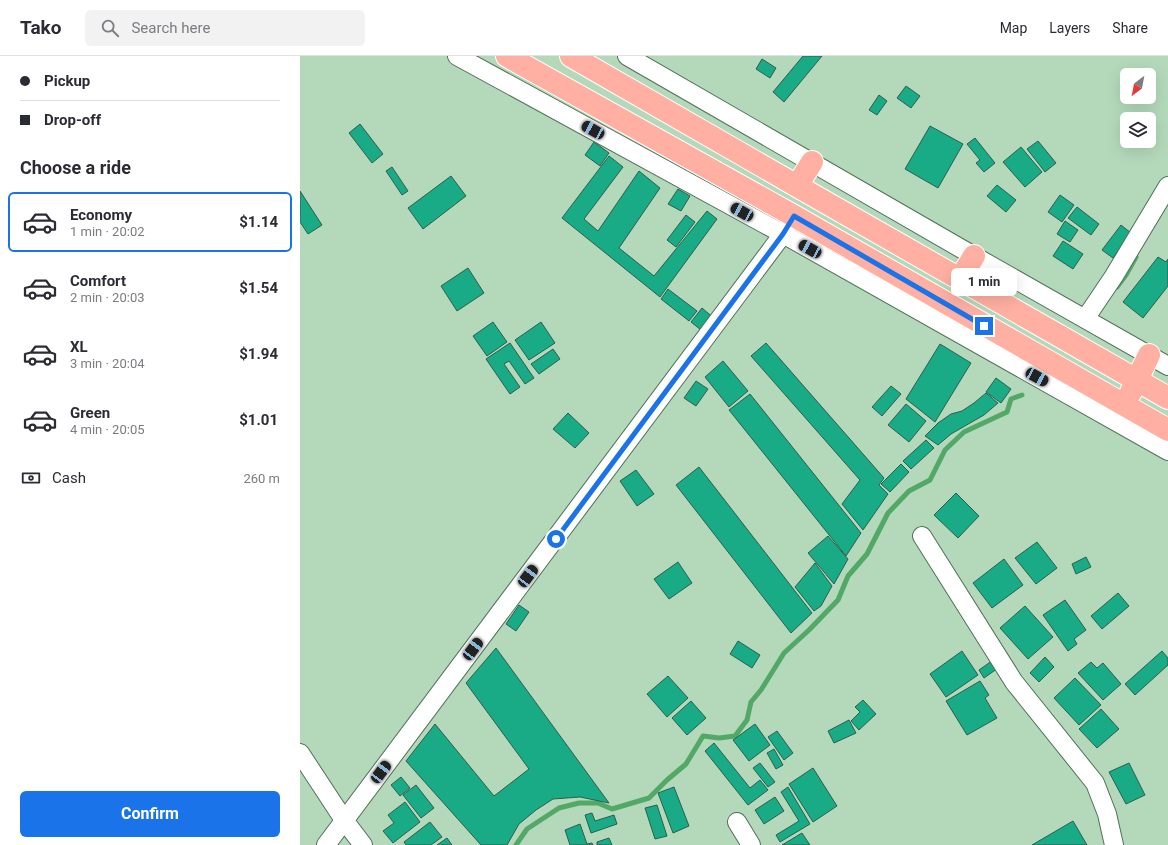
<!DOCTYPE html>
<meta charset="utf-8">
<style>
:root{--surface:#fff;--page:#f2f2f3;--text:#2b2b33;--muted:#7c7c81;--line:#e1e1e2;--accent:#1a73e8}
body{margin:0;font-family:Roboto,sans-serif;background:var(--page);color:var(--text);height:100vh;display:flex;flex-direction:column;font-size:15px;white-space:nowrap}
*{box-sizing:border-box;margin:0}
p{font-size:13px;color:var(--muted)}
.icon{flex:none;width:22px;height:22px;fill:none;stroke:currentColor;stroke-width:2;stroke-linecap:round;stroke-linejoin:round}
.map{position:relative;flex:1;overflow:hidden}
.drawer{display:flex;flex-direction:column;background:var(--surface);width:300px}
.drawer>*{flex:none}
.guide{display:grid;align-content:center;height:88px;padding:0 20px;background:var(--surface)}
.needle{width:26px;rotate:212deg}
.tools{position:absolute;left:820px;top:12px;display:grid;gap:8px}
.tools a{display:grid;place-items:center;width:36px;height:36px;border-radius:6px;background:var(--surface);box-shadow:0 4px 16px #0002;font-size:20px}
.end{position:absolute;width:18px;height:18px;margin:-9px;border:5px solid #1a73e8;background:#fff;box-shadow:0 0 0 2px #fff}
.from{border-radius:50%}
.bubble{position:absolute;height:28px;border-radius:6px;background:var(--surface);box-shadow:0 4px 16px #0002;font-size:13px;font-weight:700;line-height:28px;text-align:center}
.car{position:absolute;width:12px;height:24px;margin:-12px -6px;border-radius:5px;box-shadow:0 0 3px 1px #0007;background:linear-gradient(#222 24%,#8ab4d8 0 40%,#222 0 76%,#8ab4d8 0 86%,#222 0)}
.guide b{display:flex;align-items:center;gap:14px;height:38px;font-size:15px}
.guide b+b{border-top:1px solid var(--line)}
.guide i{width:10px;height:10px;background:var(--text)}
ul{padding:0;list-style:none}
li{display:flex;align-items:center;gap:12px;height:60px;margin:0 8px 6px;padding:0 12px;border:2px solid transparent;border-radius:6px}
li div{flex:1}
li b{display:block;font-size:15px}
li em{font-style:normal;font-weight:700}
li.selected{border-color:var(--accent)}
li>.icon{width:36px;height:36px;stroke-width:1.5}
h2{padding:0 20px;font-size:18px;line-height:48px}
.pay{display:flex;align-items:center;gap:10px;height:44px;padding:0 20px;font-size:15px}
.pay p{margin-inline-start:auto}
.cta{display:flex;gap:8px;margin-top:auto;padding:8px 20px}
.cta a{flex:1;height:46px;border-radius:6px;background:var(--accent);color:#fff;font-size:16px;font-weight:700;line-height:46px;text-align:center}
header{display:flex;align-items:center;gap:24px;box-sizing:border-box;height:56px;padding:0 20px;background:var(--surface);border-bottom:1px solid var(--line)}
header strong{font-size:19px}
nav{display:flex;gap:22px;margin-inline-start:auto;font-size:14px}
.search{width:280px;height:36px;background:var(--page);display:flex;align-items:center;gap:10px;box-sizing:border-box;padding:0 14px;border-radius:6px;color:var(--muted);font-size:15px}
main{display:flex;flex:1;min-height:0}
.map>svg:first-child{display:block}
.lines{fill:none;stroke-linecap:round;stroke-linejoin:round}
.stream{stroke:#52a867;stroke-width:5}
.building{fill:#19ab86;stroke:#2e5d4e}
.street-casing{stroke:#507156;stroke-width:20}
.highway-casing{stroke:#fff;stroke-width:24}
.street{stroke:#fff;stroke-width:18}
.highway{stroke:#ffb0a2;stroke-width:22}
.route{stroke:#1a73e8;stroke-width:5}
</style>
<header>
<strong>Tako</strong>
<div class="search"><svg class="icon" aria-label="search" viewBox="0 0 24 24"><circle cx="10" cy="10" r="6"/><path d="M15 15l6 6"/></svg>Search here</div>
<nav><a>Map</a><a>Layers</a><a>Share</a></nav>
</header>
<main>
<section class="drawer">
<div class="guide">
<b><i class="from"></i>Pickup</b>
<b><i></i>Drop-off</b>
</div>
<h2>Choose a ride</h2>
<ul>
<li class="selected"><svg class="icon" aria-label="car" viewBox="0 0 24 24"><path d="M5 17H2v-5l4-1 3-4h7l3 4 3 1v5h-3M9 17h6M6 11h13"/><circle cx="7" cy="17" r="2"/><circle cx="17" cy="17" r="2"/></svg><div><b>Economy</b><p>1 min · 20:02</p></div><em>$1.14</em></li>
<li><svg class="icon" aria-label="car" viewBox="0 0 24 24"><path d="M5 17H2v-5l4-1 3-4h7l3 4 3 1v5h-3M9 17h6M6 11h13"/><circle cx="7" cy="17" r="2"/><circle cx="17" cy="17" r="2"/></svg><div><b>Comfort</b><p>2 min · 20:03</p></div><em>$1.54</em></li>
<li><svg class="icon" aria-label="car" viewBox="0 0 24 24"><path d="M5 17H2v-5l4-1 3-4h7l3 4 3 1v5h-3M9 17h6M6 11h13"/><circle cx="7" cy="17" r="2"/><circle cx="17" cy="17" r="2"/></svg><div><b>XL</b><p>3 min · 20:04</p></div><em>$1.94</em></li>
<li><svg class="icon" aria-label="car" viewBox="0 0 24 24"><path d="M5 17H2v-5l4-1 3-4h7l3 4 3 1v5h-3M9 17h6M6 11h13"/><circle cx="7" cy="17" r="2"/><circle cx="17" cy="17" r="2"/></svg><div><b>Green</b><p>4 min · 20:05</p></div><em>$1.01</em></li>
</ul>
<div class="pay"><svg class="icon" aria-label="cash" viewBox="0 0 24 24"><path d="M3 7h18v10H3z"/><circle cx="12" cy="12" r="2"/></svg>Cash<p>260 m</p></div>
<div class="cta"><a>Confirm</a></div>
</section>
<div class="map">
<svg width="868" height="789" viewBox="0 0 868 789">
<rect width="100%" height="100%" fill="#b4d9ba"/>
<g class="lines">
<path class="stream" d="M817,231L826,219L836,201
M216,789L227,773L259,752L279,747H298L312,753L349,742L367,724L386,708L403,680L419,682L435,680L447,664L451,646L461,634L484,597L509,574L538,544L548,520L567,498L588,457L609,435L630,424L645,394L664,376L707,356L711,343L722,339"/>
</g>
<path class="building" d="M503,0H522L484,46L473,36Z
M462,3L476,12L470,22L456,13Z
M606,30L620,40L611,52L597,42Z
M579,39L587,45L577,59L569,54Z
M60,68L83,98L72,107L49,77Z
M630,70L663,88L638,132L605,113Z
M675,82L695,107L684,116L676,107L680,104L667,88Z
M738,85L756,107L745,116L727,93Z
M294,86L309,97L300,110L285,99Z
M721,91L742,116L725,131L703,106Z
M309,100L323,111L284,163L298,175L339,115L360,132L319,192L354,220L407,155L417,163L360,241L262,162Z
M92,111L108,135L102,139L86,115Z
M151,120L166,140L123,173L108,152Z
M697,129L716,144L706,156L687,140Z
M378,133L390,140L381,155L368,148Z
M0,135L22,169L8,178L0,166Z
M760,139L774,149L762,166L748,156Z
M777,151L799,168L791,179L768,162Z
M386,159L395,166L376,191L367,184Z
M765,165L778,174L770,186L757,178Z
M821,169L831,177L813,202L802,194Z
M763,185L783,198L773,213L753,200Z
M858,201L866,206L868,203V230L843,262L823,246Z
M168,212L184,237L157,255L141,230Z
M368,233L397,255L389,265L361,243Z
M402,252L416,264L406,278L391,266Z
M193,266L207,286L187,300L173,280Z
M241,266L255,287L229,304L215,284Z
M210,287L234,322L225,328L209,305L204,308L220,331L210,338L186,303Z
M466,287L584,422L579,429L588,438L563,474L542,448L560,424L451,300Z
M640,288L671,307L635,366L606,343Z
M253,293L260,303L239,318L231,308Z
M423,305L448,335L429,351L405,321Z
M696,322L711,333L701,347L686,336Z
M396,325L408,333L396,350L384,342Z
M591,330L601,338L582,360L572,351Z
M686,337L698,347L684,359L651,378L638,389L625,380L638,367L651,358L662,355L674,347Z
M450,338L561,477L546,500L429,354Z
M606,348L626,365L609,386L588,369Z
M268,357L289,377L275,392L253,373Z
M626,384L634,392L611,413L603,405Z
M601,408L609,416L590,436L581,428Z
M399,411L512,557L491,577L376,429Z
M336,414L354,438L337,450L320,425Z
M656,437L679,460L658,482L634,459Z
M528,480L548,503L534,528L508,497Z
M737,486L757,512L736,528L715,502Z
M786,501L791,511L776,518L772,508Z
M704,503L723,529L692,552L673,527Z
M378,506L392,527L369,543L354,523Z
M515,507L532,530L521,550L514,555L495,531Z
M818,537L829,550L802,573L791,560Z
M765,544L786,574L774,583L777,588L768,595L743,559Z
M219,549L229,556L216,575L206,568Z
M725,550L753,581L728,603L700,572Z
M438,585L460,599L452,612L430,598Z
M196,592L309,747L280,741L253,743L236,754L219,768L207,789H181L106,705L135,668L194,740L229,713L166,627Z
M662,595L678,619L646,641L630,618Z
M862,595L868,602V609L835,639L825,628Z
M745,601L754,611L739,626L730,617Z
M696,602L701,610L684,622L679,614Z
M791,606L797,612L803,607L821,628L803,644L778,617Z
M368,620L388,642L367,661L347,638Z
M775,622L801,649L779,669L754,642Z
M680,625L689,639L685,642L697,662L667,679L646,645Z
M563,644L576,658L559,674L551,665L560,656L555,651Z
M391,645L406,662L387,679L372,662Z
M801,653L819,673L797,692L779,673Z
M549,664L556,677L534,687L528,675Z
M455,668L470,689L449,705L433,684Z
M477,675L493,697L484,704L468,681Z
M414,687L450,732L460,724L468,734L448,749L405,695Z
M474,693L483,709L476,713L467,697Z
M460,707L475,726L468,731L453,712Z
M829,707L845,739L826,748L809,716Z
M513,712L537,750L513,766L489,728Z
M101,721L110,732L100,740L91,729Z
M116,729L134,752L121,762L103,739Z
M374,731L389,770L373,777L358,737Z
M488,731L510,768L480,786L476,779L499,765L481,736Z
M475,741L484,755L464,768L455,754Z
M105,746L120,766L93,787L83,775L94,767L88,759Z
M357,749L367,780L355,783L345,752Z
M292,757L295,765L314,759L317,768L291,777L285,759Z
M773,765L787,789H732Z
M130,766L142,781L131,789H106L104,786Z
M280,768L287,788L292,787L293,789H270L265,774Z
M502,777L510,789H482Z
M147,782L152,789H137Z
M309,782L312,789H297V786Z"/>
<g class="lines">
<g class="street-casing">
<path id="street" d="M157,0L483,178L868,395
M327,0L674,200L868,310
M785,263L814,220L868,130
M622,480L714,626L795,727L807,758L814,789
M0,697L44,764L63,789
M437,766L451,789
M26,789L483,178L489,168"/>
</g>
<g class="highway-casing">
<path id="highway" d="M207,0L494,160L868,374
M271,0L497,130L868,342
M497,130L512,106
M660,223L674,200
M831,336L849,299"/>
</g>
<use href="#street" class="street"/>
<use href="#highway" class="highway"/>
</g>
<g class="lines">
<path class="route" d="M256,483L483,178L494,160L684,270"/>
</g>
</svg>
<div class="tools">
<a><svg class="needle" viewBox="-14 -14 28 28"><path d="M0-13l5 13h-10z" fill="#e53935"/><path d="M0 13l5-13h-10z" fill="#7c7c81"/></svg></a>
<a><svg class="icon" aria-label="layers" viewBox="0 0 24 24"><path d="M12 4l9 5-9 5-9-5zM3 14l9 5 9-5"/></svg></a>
</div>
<i class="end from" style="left:256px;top:483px"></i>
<i class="end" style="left:684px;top:270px"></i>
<div class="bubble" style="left:651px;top:212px;width:66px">1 min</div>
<i class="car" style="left:293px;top:74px;rotate:299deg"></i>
<i class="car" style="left:442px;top:156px;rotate:299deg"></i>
<i class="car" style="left:510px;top:193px;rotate:299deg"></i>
<i class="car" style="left:737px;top:321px;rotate:119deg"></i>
<i class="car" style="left:228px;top:520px;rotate:37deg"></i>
<i class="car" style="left:173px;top:593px;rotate:37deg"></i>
<i class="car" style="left:81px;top:716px;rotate:37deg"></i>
</div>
</main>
